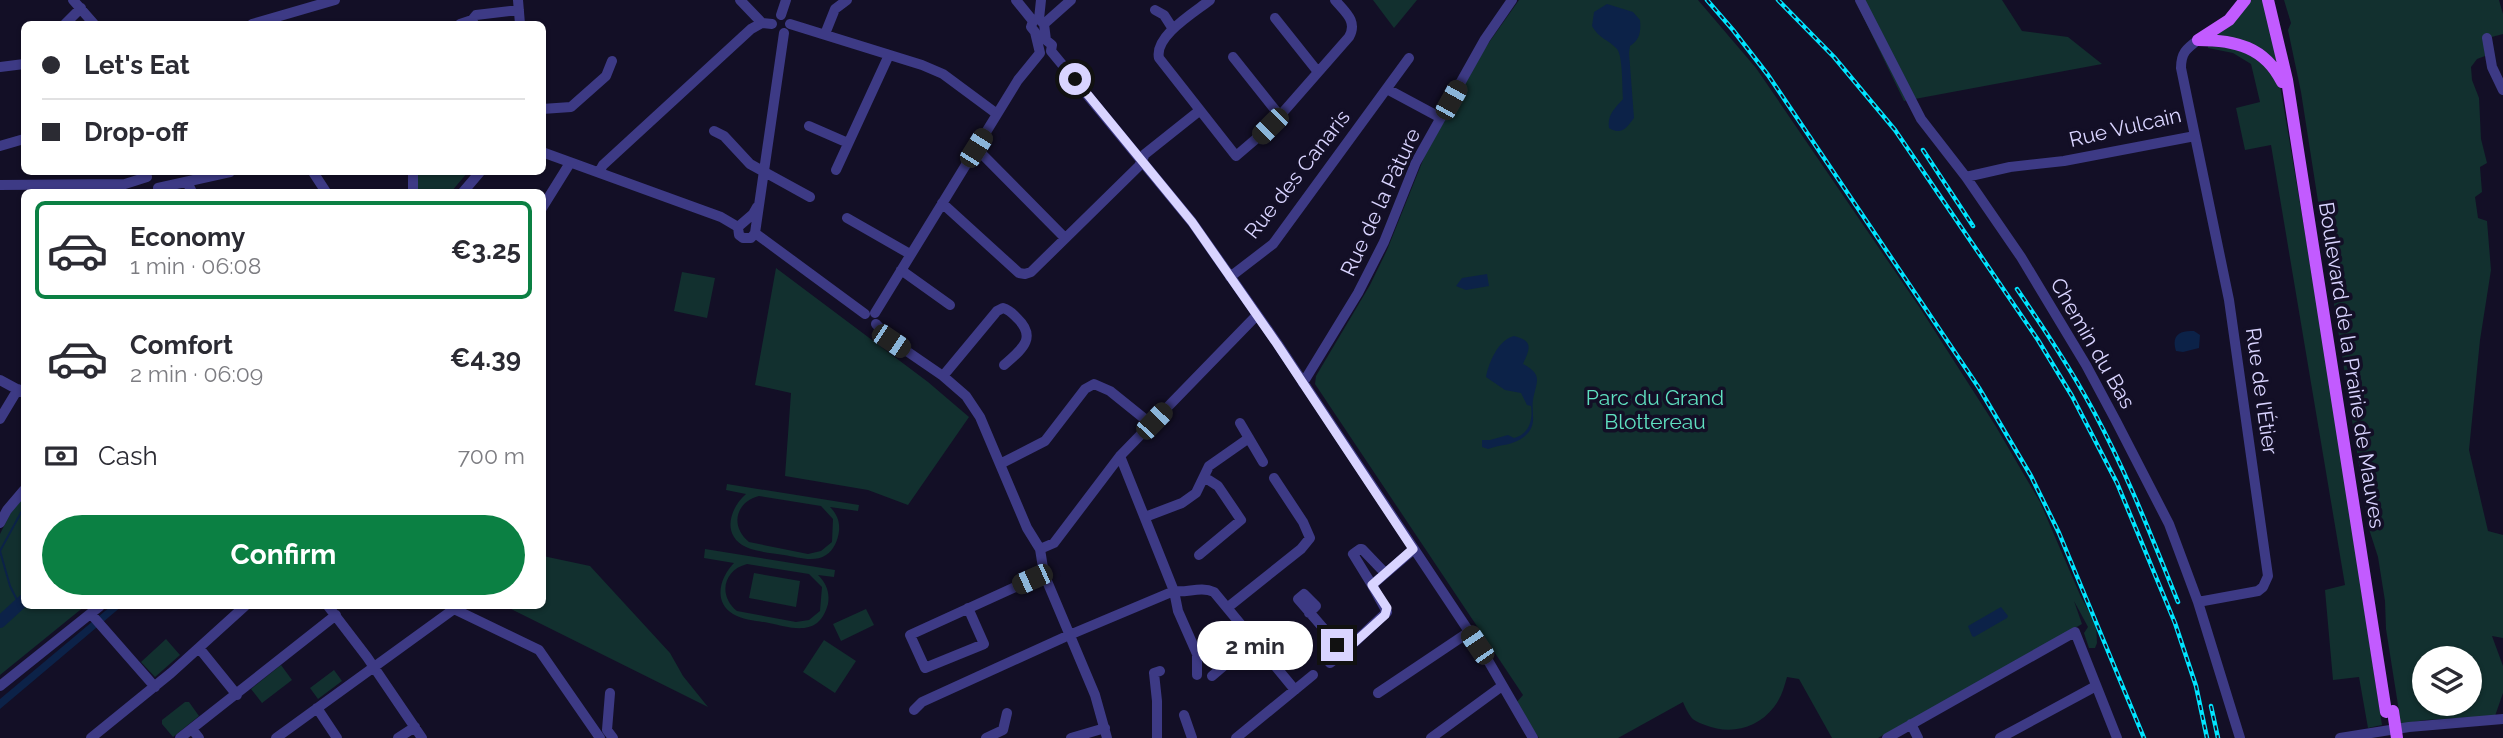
<!DOCTYPE html>
<meta charset="utf-8">
<style>
:root{--surface:#fff;--page:#f7f7f7;--text:#2b2b33;--muted:#7c7c81;--line:#e1e1e2;--accent:#0b8043}
body{margin:0;font-family:Raleway,sans-serif;background:var(--page);color:var(--text);height:100vh;display:flex;flex-direction:column;font-size:26px;white-space:nowrap}
*{box-sizing:border-box;margin:0}
p{font-size:23px;color:var(--muted)}
.icon{flex:none;width:38px;height:38px;fill:none;stroke:currentColor;stroke-width:2;stroke-linecap:round;stroke-linejoin:round}
.map{position:relative;flex:1;overflow:hidden}
.panel{position:absolute;left:21px;top:189px;width:525px;height:420px;display:flex;flex-direction:column;background:var(--surface);border-radius:10px;box-shadow:0 2px 5px #0004}
.panel>*{flex:none}
.guide{position:absolute;left:21px;top:21px;width:525px;height:154px;border-radius:10px;box-shadow:0 2px 5px #0004;display:grid;align-content:center;height:154px;padding:0 21px;background:var(--surface)}
.fabs{position:absolute;left:2412px;top:646px;display:grid;gap:14px}
.fabs a{display:grid;place-items:center;width:70px;height:70px;border-radius:50%;background:var(--surface);box-shadow:0 2px 5px #0004;font-size:35px}
.end{position:absolute;width:32px;height:32px;margin:-16px;border:9px solid #d9d4ff;background:#111;box-shadow:0 0 0 4px #111}
.from{border-radius:50%}
.bubble{position:absolute;height:49px;border-radius:24px;background:var(--surface);box-shadow:0 2px 5px #0004;font-size:23px;font-weight:700;line-height:49px;text-align:center}
.car{position:absolute;width:21px;height:42px;margin:-21px -10px;border-radius:9px;box-shadow:0 0 5px 2px #0007;background:linear-gradient(#222 24%,#8ab4d8 0 40%,#222 0 76%,#8ab4d8 0 86%,#222 0)}
.guide b{display:flex;align-items:center;gap:24px;height:66px;font-size:26px}
.guide b+b{border-top:2px solid var(--line)}
.guide i{width:18px;height:18px;background:var(--text)}
ul{padding:12px 0 0;list-style:none}
li{display:flex;align-items:center;gap:21px;height:98px;margin:0 14px 10px;padding:0 7px;border:4px solid transparent;border-radius:10px}
li div{flex:1}
li b{display:block;font-size:26px}
li em{font-style:normal;font-weight:700}
li.selected{border-color:var(--accent)}
li>.icon{width:63px;height:63px;stroke-width:1.5}
.pay{display:flex;align-items:center;gap:18px;height:77px;padding:0 21px;font-size:26px}
.pay p{margin-inline-start:auto}
.action{display:flex;gap:14px;margin-top:auto;padding:14px 21px}
.action a{flex:1;height:80px;border-radius:42px;background:var(--accent);color:#fff;font-size:28px;font-weight:700;line-height:80px;text-align:center}
.map>svg:first-child{display:block}
.green{fill:#12302f;fill-rule:evenodd}
.water{fill:#0c2248}
.lines{fill:none;stroke-linecap:round;stroke-linejoin:round}
.stream{stroke:#0c2248;stroke-width:2}
.river{stroke:#0c2248;stroke-width:12}
.minor{stroke:#3d3a85;stroke-width:10}
.major{stroke:#c25bff;stroke-width:12}
.rail-casing{stroke:#00e5ff;stroke-width:4.5}
.rail{stroke:#130f26;stroke-width:2;stroke-dasharray:5;stroke-linecap:butt}
.major-bridge{stroke:#c25bff;stroke-width:12}
.route{stroke:#d9d4ff;stroke-width:9}
.labels{text-anchor:middle;dominant-baseline:central;stroke-width:7;stroke-linejoin:round;paint-order:stroke}
.street-label{font-size:21px;fill:#d9d4ff;stroke:#130f26}
.park-label{font-size:21px;fill:#5fe0c0;stroke:#130f26}
</style>
<div class="map">
<svg width="2503" height="738" viewBox="0 0 2503 738">
<rect width="100%" height="100%" fill="#130f26"/>
<path class="green" d="M1373,0H1417L1394,28Z
M1519,0H1698L1756,68L1920,308L1995,425L2040,502L2081,597L2096,624L2097,643L2095,648H2089L2084,633L2088,627L2074,601L2082,624L1878,738H1832L1799,679L1787,677C1784,688 1781,698 1774,707C1757,729 1730,735 1705,725C1700,723 1694,721 1691,717C1688,713 1685,707 1683,702L1618,738H1539L1516,703L1523,695L1315,384L1316,376L1370,285L1387,250L1425,155L1485,48Z
M1855,0H2002L2022,31L2068,37L2102,64L1904,101Z
M2249,0H2264L2279,65L2264,51L2209,38Z
M2284,0H2499L2503,14V34L2484,39L2485,56L2477,59L2471,67L2472,80L2479,98L2481,139L2487,163L2480,167L2482,192L2475,197L2478,218L2487,221L2491,270L2480,340L2469,450L2488,531L2503,535V638L2492,636L2503,666V693L2495,716L2425,720L2401,724L2386,629L2385,601L2378,557L2369,529L2301,92L2288,30L2291,23ZM2424,658H2469V704H2424Z
M2208,46L2254,51L2280,85L2325,352L2382,725L2368,728L2359,677L2333,680L2325,590L2345,585L2271,145L2245,150L2236,108L2260,102L2251,64L2233,53L2208,48Z
M417,172H468L451,192H417Z
M776,268L928,382L969,417L908,505L868,490L785,476L791,393L755,385Z
M682,272L715,278L707,318L674,311Z
M727,484L859,505L858,511L830,507C837,514 840,522 839,531C838,540 834,550 826,555C814,563 797,557 784,555C772,553 757,552 746,547C721,535 730,508 746,494L726,490ZM759,496L821,506L833,519L832,542L821,551L808,554L749,542C730,527 735,502 759,496Z
M24,496V606H85L0,675V534L11,512Z
M705,549L835,570L834,577L818,575C826,583 830,592 828,604C826,611 823,618 817,623C804,633 784,626 769,623C758,621 743,620 733,614C712,601 721,576 734,563L704,558ZM747,564L809,574L822,587L820,611L809,620L796,622L737,611C718,596 723,570 747,564Z
M543,556L590,566L670,653L683,676L708,707L505,606H542Z
M754,573L800,581L796,607L749,598Z
M866,609L874,625L841,641L833,624Z
M166,639L180,655L155,677L141,662Z
M824,640L856,661L835,693L803,672Z
M281,665L292,680L262,703L251,689Z
M334,670L342,681L318,699L310,688Z
M185,702H189L199,716L173,737L162,724V720Z"/>
<path class="water" d="M1607,4L1633,12L1640,20C1641,31 1640,40 1630,46L1629,53L1634,118C1627,127 1622,136 1609,128C1607,115 1615,108 1623,99C1622,88 1623,56 1617,49C1608,39 1599,39 1592,26L1594,12Z
M1487,274L1489,286L1466,290L1456,286L1462,278Z
M2194,331L2200,335L2199,348L2183,352L2176,351C2171,335 2180,330 2194,331Z
M1514,336C1535,341 1529,350 1523,364C1544,375 1536,382 1533,400C1531,413 1538,425 1525,436C1513,446 1501,444 1488,449L1482,447V440H1490L1508,435L1514,438C1529,434 1533,421 1531,406L1527,405L1521,393L1505,390L1486,377C1489,362 1498,340 1514,336Z
M111,606H122L0,709V699Z
M2001,607L2008,616L2007,618L1974,637L1972,636L1968,626Z"/>
<g class="lines">
<path class="stream" d="M19,604L10,586L0,551L24,507"/>
<path class="river" d="M0,622L24,600"/>
<path class="minor" d="M73,0L94,24
M518,0L520,24
M740,0L762,23
M1016,0L1033,21L1031,27L1035,32L1040,53
M1210,0C1195,12 1154,36 1159,58L1236,156L1271,126L1349,37C1358,21 1345,12 1335,0
M1860,0L1921,119L1966,177L2021,257L2086,365L2116,421L2169,524L2198,602L2240,738
M1155,10L1164,15L1173,29
M781,15L786,0
M1275,18L1318,72
M1039,19L1044,24L1046,40L1052,45L1051,51L1192,222L1277,343L1486,657L1533,738
M1039,19L1041,0
M65,24L81,8
M252,24L335,0
M460,24L472,20L476,15L519,10
M790,24L922,65L943,74L997,114
M1044,24L1071,0
M825,34L835,9L847,0
M2487,38L2492,67L2503,90
M1233,57L1280,116
M0,67L24,64
M1387,89L1441,118
M542,109L571,107L606,76L612,61
M809,126L848,143
M714,131L724,136L750,164L810,197
M2195,136L2229,300L2268,576L2263,587L2258,591L2198,602
M0,146L24,139
M976,148L1065,238
M542,152L721,217L738,227
M836,170L889,55
M313,172L326,192
M413,172V192
M599,172L603,165L751,29L762,23L772,24
M1966,177L2010,167L2064,161L2195,136L2181,68C2181,53 2186,49 2198,40
M187,182L192,192
M0,185L125,184L147,177
M158,188L230,172
M463,192L480,172
M942,203L1019,273L1025,274L1031,272L1139,166L1145,154L1199,111
M542,208L570,163
M847,218L910,254
M738,227L739,235L743,238H751L755,233L784,33
M738,227L753,214L757,207
M755,233L865,314
M901,270L950,305
M1230,277L1273,244L1409,58
M875,313L1018,80L1040,53
M876,324L892,341L943,376L966,396L980,417L1027,528L1040,549L1044,574L1095,695L1107,738
M943,376L997,311L1003,308C1010,310 1012,313 1017,318C1038,338 1021,350 1004,365
M0,380L24,393
M1303,383L1358,293L1384,242L1416,162L1485,39L1512,0
M0,419L18,389
M1240,423L1263,462
M1000,464L1045,441L1085,389L1094,384L1110,391L1151,424
M1145,517L1182,503L1196,493L1209,466L1249,438
M0,523L7,510L24,490
M1040,549L1054,543L1120,456L1257,315
M1199,555L1241,520L1218,486L1204,477
M1372,585L1353,554L1360,549H1362L1385,573
M328,606L367,657L422,738
M968,608L984,644L925,668L910,635L1044,574
M1227,608L1301,549L1310,538L1303,522L1274,478
M1309,613L1316,606L1304,594L1298,599L1344,652L1387,612L1372,585L1414,549
M91,614L155,687
M1337,645L1324,656L1330,663L1344,652
M199,648L237,695
M1197,675V654L1178,611L1174,591C1188,593 1200,586 1214,592L1295,690
M1212,676L1253,641
M0,686L100,606
M610,693L607,730L613,738
M1378,693L1469,632
M317,708L337,738
M914,710L922,702L1067,636L1174,591L1120,456
M1184,715L1192,738
M1911,724L1918,738
M192,729L199,738
M91,738L171,673L245,606
M180,738L336,615
M276,738L454,609L539,650L600,738
M398,738L415,727
M986,738L1003,730L1007,713
M1071,738L1105,728
M1157,738V701L1154,673L1160,671
M1236,738L1313,675
M1431,738L1502,686
M1887,738L2075,632L2117,738
M2000,738L2096,686
M2340,738L2409,727L2503,719"/>
<path class="major" d="M2268,0L2287,80L2386,712
M2198,40C2235,40 2265,47 2282,82
M2198,40L2229,20L2245,0"/>
<g class="rail-casing">
<path id="rail" d="M1707,0L1733,30L1768,75L1979,388L2031,476L2059,533L2144,738
M1778,0L1834,57L1895,130L2038,340L2072,396L2117,483L2175,623L2196,686L2207,738
M1923,150L1973,226
M2017,289C2044,329 2071,369 2094,412C2127,473 2152,538 2178,602
M2211,706L2218,738"/>
</g>
<use href="#rail" class="rail"/>
<path class="major-bridge" d="M2393,711L2397,738"/>
</g>
<g class="lines">
<path class="route" d="M1075,79L1192,222L1277,344L1413,549L1372,585L1387,608L1385,615L1344,652L1337,645"/>
</g>
<g class="labels">
<g class="street-label">
<text transform="translate(2125 127) rotate(-13)">Rue Vulcain</text>
<text transform="translate(1297 174) rotate(-52)">Rue des Canaris</text>
<text transform="translate(1380 202) rotate(-65)">Rue de la Pâture</text>
<text transform="translate(2093 343) rotate(60)">Chemin du Bas</text>
<text transform="translate(2352 365) rotate(81)">Boulevard de la Prairie de Mauves</text>
<text transform="translate(2262 391) rotate(82)">Rue de l'Étier</text>
</g>
<g class="park-label">
<text x="1655" y="397">Parc du Grand<tspan x="1655" dy="24">Blottereau</tspan></text>
</g>
</g>
</svg>
<div class="fabs">
<a><svg class="icon" aria-label="layers" viewBox="0 0 24 24"><path d="M12 4l9 5-9 5-9-5zM3 14l9 5 9-5"/></svg></a>
</div>
<i class="end from" style="left:1075px;top:79px"></i>
<i class="end" style="left:1337px;top:645px"></i>
<div class="bubble" style="left:1197px;top:621px;width:116px">2 min</div>
<i class="car" style="left:1451px;top:100px;rotate:29deg"></i>
<i class="car" style="left:1270px;top:126px;rotate:225deg"></i>
<i class="car" style="left:976px;top:148px;rotate:32deg"></i>
<i class="car" style="left:891px;top:341px;rotate:124deg"></i>
<i class="car" style="left:1154px;top:421px;rotate:44deg"></i>
<i class="car" style="left:1032px;top:579px;rotate:246deg"></i>
<i class="car" style="left:1477px;top:645px;rotate:326deg"></i>
<div class="guide">
<b><i class="from"></i>Let's Eat</b>
<b><i></i>Drop-off</b>
</div>
<section class="panel">
<ul>
<li class="selected"><svg class="icon" aria-label="car" viewBox="0 0 24 24"><path d="M5 17H2v-5l4-1 3-4h7l3 4 3 1v5h-3M9 17h6M6 11h13"/><circle cx="7" cy="17" r="2"/><circle cx="17" cy="17" r="2"/></svg><div><b>Economy</b><p>1 min · 06:08</p></div><em>€3.25</em></li>
<li><svg class="icon" aria-label="car" viewBox="0 0 24 24"><path d="M5 17H2v-5l4-1 3-4h7l3 4 3 1v5h-3M9 17h6M6 11h13"/><circle cx="7" cy="17" r="2"/><circle cx="17" cy="17" r="2"/></svg><div><b>Comfort</b><p>2 min · 06:09</p></div><em>€4.39</em></li>
</ul>
<div class="pay"><svg class="icon" aria-label="cash" viewBox="0 0 24 24"><path d="M3 7h18v10H3z"/><circle cx="12" cy="12" r="2"/></svg>Cash<p>700 m</p></div>
<div class="action"><a>Confirm</a></div>
</section>
</div>
